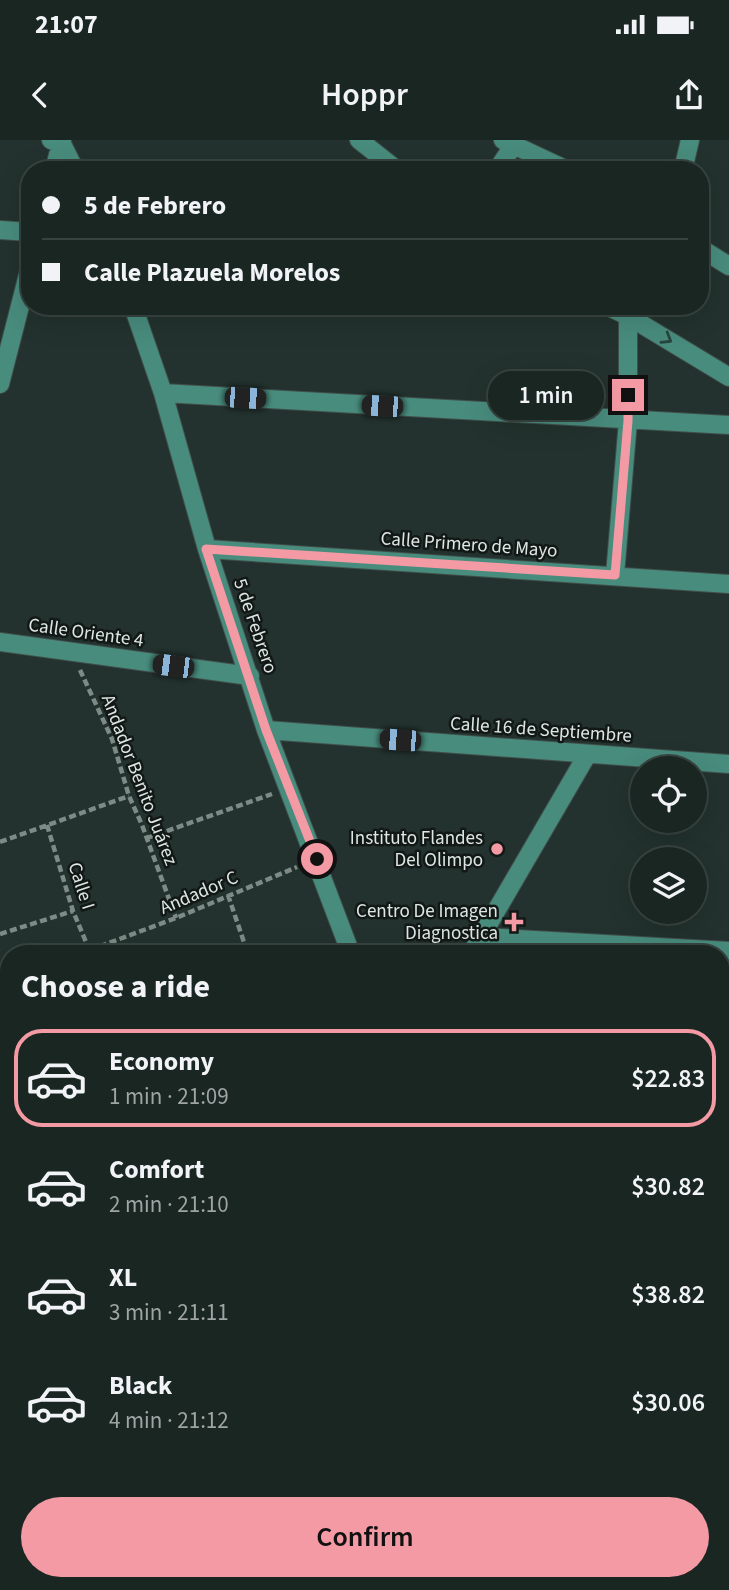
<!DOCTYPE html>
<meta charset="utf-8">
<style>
:root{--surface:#1a2622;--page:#232e2a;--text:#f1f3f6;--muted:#9fa5a5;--line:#384340;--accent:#f49aa4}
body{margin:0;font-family:"Source Sans 3",sans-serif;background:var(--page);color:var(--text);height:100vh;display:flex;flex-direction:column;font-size:26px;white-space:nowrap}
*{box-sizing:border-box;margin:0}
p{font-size:23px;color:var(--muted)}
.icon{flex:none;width:38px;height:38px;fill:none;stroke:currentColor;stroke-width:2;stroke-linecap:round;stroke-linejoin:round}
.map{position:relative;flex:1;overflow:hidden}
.details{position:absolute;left:0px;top:805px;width:730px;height:646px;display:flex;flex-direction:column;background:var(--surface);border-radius:28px 28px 0 0;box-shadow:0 7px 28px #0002,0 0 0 2px var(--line)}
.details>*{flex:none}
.top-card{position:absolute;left:21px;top:21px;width:688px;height:154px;border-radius:28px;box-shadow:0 7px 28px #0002,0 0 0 2px var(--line);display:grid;align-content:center;height:154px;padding:0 21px;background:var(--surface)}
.tools{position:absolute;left:630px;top:616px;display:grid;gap:14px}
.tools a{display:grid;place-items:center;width:77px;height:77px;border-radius:50%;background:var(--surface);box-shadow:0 7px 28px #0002,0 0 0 2px var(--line);font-size:35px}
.end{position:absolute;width:32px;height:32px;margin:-16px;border:9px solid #f49aa4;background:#111;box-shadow:0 0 0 4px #111}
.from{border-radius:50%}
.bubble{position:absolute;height:49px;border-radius:24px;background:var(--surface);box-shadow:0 7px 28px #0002,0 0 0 2px var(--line);font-size:23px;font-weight:600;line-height:49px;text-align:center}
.car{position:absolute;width:21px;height:42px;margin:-21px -10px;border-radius:9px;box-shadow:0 0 5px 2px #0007;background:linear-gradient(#222 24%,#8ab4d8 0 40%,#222 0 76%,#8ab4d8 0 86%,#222 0)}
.top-card b{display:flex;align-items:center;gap:24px;height:66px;font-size:26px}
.top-card b+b{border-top:2px solid var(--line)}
.top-card i{width:18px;height:18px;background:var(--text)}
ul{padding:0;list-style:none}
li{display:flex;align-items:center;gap:21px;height:98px;margin:0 14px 10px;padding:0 7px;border:4px solid transparent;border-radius:28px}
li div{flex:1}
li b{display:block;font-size:26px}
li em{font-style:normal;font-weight:600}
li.on{border-color:var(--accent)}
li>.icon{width:63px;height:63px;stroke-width:1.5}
h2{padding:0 21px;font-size:32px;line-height:84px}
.action{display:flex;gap:14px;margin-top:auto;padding:14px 21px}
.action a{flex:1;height:80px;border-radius:42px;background:var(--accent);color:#111;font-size:28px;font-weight:600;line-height:80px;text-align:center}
.status{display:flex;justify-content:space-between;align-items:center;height:49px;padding:0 35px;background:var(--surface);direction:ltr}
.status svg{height:19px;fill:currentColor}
header{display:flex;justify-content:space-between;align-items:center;height:91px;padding:0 21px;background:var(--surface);font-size:32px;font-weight:600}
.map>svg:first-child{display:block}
.green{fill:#843b46}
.building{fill:#1b5549;stroke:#5f6f6b;stroke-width:2}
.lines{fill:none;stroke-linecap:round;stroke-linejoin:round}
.minor-casing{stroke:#414f4b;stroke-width:20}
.major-casing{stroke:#414f4b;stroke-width:20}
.path{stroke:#7d8a86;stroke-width:4.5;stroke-dasharray:7 3.5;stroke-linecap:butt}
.minor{stroke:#488c7d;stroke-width:18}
.major{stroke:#47eacb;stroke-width:18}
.oneway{stroke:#28463f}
.route{stroke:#f49aa4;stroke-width:9}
.poi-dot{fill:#f49aa4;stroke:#121816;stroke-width:2.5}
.labels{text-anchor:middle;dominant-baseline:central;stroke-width:5;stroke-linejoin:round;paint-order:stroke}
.street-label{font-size:19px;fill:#dee7e4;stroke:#121816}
.poi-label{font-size:19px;fill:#dee7e4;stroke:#121816;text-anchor:end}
</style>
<div class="status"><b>21:07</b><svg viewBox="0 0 49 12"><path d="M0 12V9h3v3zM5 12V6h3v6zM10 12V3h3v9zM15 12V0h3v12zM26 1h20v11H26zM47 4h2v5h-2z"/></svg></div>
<header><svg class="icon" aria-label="back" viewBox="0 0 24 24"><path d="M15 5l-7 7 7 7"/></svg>Hoppr<svg class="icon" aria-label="share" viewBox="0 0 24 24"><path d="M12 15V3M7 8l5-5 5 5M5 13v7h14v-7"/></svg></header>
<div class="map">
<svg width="729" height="1450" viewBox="0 0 729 1450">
<rect width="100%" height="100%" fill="#23322e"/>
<path class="green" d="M729,1356V1450H600L611,1442H721V1362Z
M101,1442H550L566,1450H97Z"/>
<path class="building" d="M422,1442H464L480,1450H418Z"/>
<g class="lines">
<g class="minor-casing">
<path id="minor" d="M51,0L62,4L75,30
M359,0L397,30
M503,0L567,30
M54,30L62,0
M497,30L513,6
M683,30L690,0
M0,90L30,92
M700,108L729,126
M133,166L163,253L207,409L266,590L351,814
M607,166L628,176L729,237
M0,244L30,127
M163,253L729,285
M207,409L729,444
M615,435L628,281V176
M0,502L250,536
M266,590L729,624
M482,797L729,811
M471,814L587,615
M0,1134L9,1135
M721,1187L729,1185
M0,1312L9,1313
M721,1368L729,1362
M525,1442L541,1450
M104,1450L108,1442
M611,1450L622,1442"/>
</g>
<g class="major-casing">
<path id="major" d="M0,943H9
M721,980H729"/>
</g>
<path class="path" d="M80,530L112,599L129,656L142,685L176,778
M47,685L73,771L91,814
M147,698L272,654
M0,702L129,656
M228,755L248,814
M0,794L73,771
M90,810L176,778L297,727
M318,814L330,809
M721,1424L729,1418
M439,1442L454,1450
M283,1450L287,1442
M687,1450L697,1442"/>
<use href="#minor" class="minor"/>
<use href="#major" class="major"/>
</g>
<defs><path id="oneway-chevron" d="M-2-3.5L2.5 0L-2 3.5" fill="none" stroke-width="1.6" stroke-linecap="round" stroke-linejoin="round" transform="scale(1.75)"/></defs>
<use class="oneway" href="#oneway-chevron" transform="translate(667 199) rotate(31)"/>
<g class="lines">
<path class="route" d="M317,719L266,590L206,409L615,435L628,281V255"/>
</g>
<g class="poi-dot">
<circle cx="497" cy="709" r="7"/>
<path d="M510.5 771.5h7v7h7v7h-7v7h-7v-7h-7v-7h7z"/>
</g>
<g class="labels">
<g class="street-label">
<text transform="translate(469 405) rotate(4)">Calle Primero de Mayo</text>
<text transform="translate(255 486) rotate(71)">5 de Febrero</text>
<text transform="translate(86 493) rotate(8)">Calle Oriente 4</text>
<text transform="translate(541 590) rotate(4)">Calle 16 de Septiembre</text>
<text transform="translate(139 640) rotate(69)">Andador Benito Juárez</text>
<text transform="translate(81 746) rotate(72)">Calle I</text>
<text transform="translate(199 753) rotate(-23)">Andador C</text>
</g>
<g class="poi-label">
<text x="483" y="698">Instituto Flandes<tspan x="483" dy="22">Del Olimpo</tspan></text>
<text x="498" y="771">Centro De Imagen<tspan x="498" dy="22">Diagnostica</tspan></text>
</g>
</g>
</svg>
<div class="tools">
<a><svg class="icon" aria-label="locate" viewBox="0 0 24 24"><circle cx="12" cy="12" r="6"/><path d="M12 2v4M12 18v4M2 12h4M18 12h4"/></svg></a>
<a><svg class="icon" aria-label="layers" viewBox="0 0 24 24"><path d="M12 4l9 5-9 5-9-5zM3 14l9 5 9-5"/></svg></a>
</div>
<i class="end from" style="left:317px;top:719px"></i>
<i class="end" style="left:628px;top:255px"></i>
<div class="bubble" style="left:488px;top:231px;width:116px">1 min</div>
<i class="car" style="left:245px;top:258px;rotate:93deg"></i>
<i class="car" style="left:382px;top:266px;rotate:273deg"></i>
<i class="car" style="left:173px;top:526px;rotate:277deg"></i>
<i class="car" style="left:400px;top:600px;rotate:274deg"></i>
<div class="top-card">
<b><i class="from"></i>5 de Febrero</b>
<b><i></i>Calle Plazuela Morelos</b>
</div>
<section class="details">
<h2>Choose a ride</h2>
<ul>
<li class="on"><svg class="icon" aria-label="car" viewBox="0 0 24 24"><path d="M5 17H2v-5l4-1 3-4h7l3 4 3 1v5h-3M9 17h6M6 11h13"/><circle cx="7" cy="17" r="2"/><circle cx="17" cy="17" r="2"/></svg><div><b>Economy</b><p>1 min · 21:09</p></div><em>$22.83</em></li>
<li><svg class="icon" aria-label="car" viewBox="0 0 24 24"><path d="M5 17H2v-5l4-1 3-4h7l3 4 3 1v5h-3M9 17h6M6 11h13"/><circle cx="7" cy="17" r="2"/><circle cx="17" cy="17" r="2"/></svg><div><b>Comfort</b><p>2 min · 21:10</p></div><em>$30.82</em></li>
<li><svg class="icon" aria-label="car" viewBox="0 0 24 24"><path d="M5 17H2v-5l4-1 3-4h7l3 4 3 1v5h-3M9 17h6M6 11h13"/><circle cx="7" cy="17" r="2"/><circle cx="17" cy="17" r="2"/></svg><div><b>XL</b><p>3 min · 21:11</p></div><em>$38.82</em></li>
<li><svg class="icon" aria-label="car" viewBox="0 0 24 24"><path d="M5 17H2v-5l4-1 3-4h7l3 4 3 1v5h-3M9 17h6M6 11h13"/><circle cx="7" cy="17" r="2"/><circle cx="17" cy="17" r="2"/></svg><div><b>Black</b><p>4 min · 21:12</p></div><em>$30.06</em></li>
</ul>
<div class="action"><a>Confirm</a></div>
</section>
</div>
